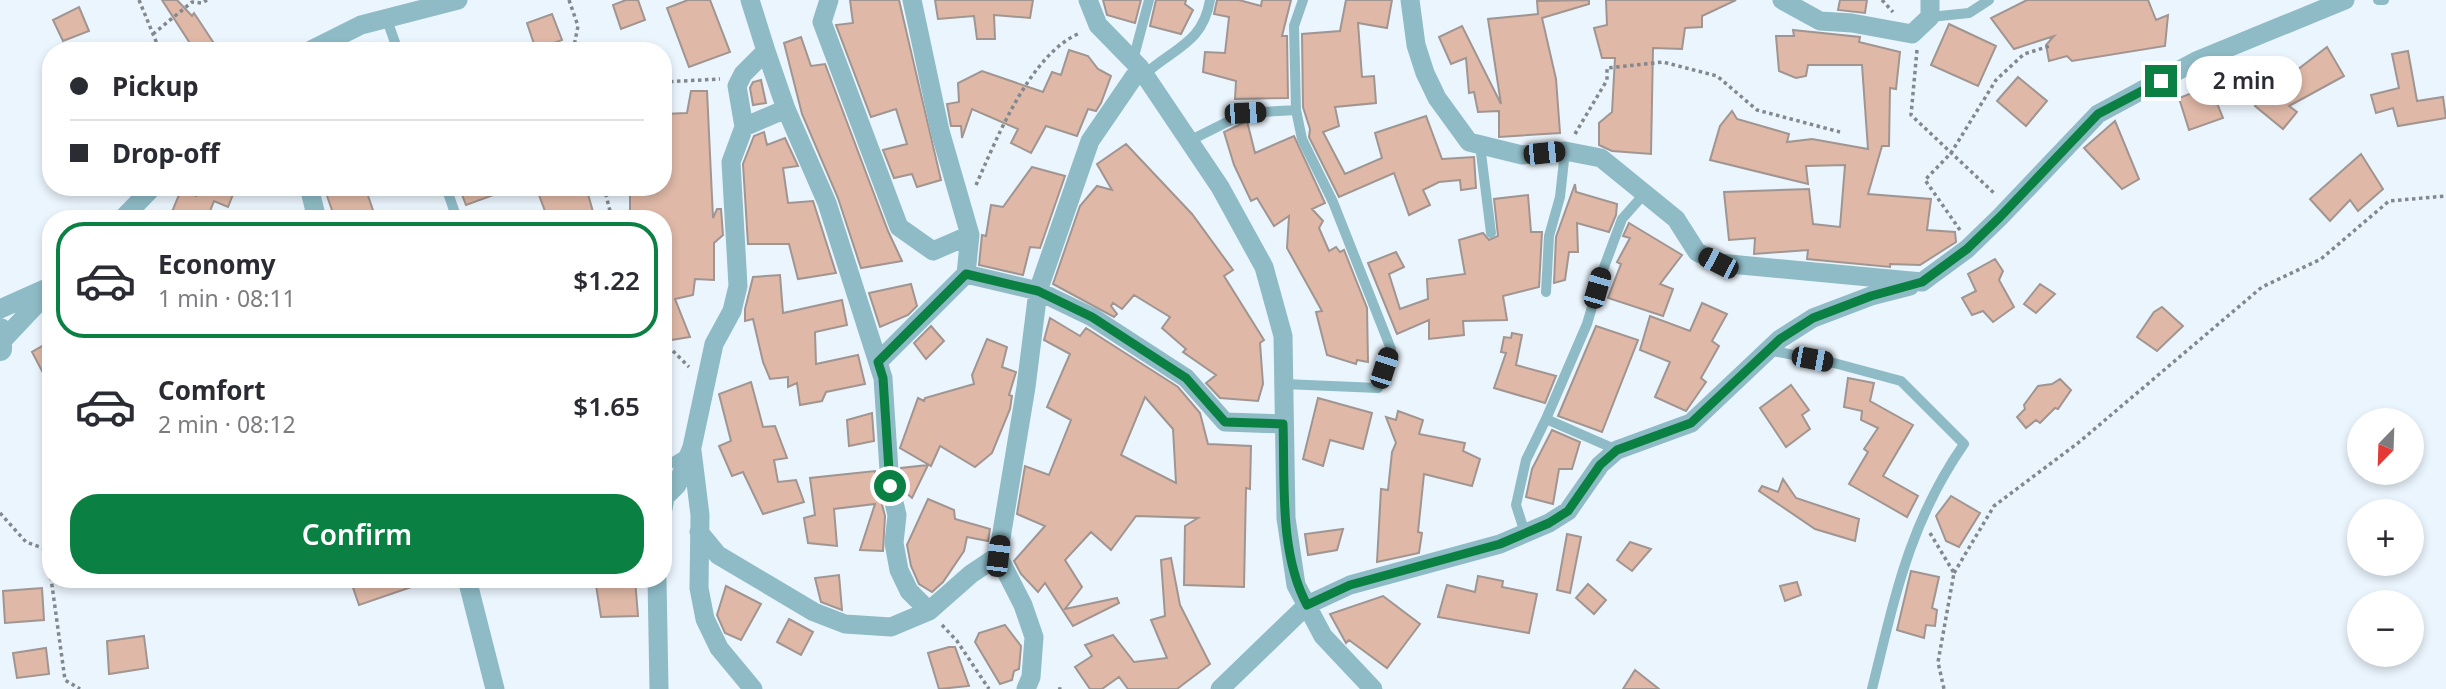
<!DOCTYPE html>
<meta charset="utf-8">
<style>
:root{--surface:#fff;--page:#f2f2f3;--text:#2b2b33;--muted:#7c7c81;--line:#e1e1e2;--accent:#0b8043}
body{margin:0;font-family:"Noto Sans",sans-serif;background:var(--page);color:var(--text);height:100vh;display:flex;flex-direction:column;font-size:26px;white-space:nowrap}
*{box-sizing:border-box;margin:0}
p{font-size:23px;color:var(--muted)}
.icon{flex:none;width:38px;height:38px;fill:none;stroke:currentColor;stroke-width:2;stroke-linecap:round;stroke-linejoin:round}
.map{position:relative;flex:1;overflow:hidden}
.details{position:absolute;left:42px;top:210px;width:630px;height:378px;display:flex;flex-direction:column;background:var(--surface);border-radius:28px;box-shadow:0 4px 10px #0003}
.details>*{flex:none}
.banner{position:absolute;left:42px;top:42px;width:630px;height:154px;border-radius:28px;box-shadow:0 4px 10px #0003;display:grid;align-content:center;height:154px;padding:0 28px;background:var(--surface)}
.needle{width:46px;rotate:203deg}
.fabs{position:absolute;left:2347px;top:408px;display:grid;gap:14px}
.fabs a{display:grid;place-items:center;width:77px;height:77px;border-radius:50%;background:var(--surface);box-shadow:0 4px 10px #0003;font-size:35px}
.end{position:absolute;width:32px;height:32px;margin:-16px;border:9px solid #0b8043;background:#fff;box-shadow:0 0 0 4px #fff}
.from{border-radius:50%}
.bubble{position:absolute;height:49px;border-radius:24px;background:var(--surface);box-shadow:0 4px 10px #0003;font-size:23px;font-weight:600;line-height:49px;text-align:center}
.car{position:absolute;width:21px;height:42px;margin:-21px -10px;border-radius:9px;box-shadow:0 0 5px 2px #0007;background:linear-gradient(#222 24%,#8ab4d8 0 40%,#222 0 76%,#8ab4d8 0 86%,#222 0)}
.banner b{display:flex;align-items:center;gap:24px;height:66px;font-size:26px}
.banner b+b{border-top:2px solid var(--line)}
.banner i{width:18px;height:18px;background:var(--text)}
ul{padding:12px 0 0;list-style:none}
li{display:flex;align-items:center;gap:21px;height:116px;margin:0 14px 10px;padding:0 14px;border:4px solid transparent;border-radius:28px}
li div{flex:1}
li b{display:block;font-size:26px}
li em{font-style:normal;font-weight:600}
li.on{border-color:var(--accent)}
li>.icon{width:63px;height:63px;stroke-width:1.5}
.button{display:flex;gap:14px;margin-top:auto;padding:14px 28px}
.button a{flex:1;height:80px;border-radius:28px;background:var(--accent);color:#fff;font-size:28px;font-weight:600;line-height:80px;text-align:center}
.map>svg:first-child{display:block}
.building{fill:#dfb8a7;stroke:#a09591;stroke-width:2;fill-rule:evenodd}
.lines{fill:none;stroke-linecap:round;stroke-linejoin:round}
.path{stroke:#82888e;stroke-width:3.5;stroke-dasharray:3.5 3.5;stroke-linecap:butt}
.service{stroke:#8ebbc6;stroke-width:10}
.minor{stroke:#8ebbc6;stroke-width:19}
.tertiary{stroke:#8ebbc6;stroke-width:24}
.route{stroke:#0b8043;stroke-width:9}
</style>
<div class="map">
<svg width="2446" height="689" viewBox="0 0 2446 689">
<rect width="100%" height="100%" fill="#ebf5fd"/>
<path class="building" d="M162,0H177L192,16L194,13L219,51H195Z
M626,0H638L645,20L621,29L613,5Z
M688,0H710L730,52L689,67L667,8Z
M850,0H899L941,180L917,187L912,174L894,178L883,150L907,144L896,109L871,117L836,25L853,23Z
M935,0H1033L1030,18L994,15L995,39H977L974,16L938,19Z
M1103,0H1141L1135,23L1107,15Z
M1156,0H1186L1185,4L1193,10L1181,34L1150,26Z
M1217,0H1239L1261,6L1262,0H1291L1282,36H1287L1288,98L1235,99L1236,81L1203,72L1205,52L1225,53L1229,17L1214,14Z
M1346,0H1392L1387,28L1358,23L1362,77L1374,76L1376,103L1335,107L1339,126L1323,132L1345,174L1382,158L1375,133L1426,116L1442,159L1474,157L1476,188L1461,190L1460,180L1439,182L1423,190L1430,205L1409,215L1394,173L1339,197L1309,137L1310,129L1303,107L1302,34L1340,31Z
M1589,0V4L1542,18L1556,79L1560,133L1499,137V111L1478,112L1474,92L1469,93L1466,58L1451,64L1439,37L1462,26L1501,104L1488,19L1538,14L1537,1Z
M1606,0H1736L1702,16V27L1685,28L1682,49L1653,48L1651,154L1612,151L1599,145V123L1612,112L1615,58H1602L1594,28L1607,25Z
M1840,0H1867L1865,13L1838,10Z
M2027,0H2148L2156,20L2168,15L2165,46L2072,61L2067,56L2049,61L2046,45L2054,36L2014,49L1991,18Z
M79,7L89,31L63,41L53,20Z
M552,14L562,40L536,50L527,23Z
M1949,24L1996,46L1978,86L1931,65Z
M1793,30L1860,37L1859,42L1900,52L1896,89L1890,88L1889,146H1882L1868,194L1931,199L1927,230L1955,232L1956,242L1920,265L1890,264V267L1807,259L1808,250L1754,254L1755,238L1729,240L1724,192L1809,189L1813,224L1840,227L1845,165L1806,166L1808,184L1710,160L1720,126L1732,111L1737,119L1789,134L1787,142L1812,139L1868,149L1862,65H1808L1806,76L1796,78L1779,71L1776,36H1794Z
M801,37L811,66L825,64L888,231L902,261L861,268L838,198L802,114L784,43Z
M2327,47L2344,76L2289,106L2297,112L2283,129L2255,106L2281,67L2293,73Z
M1069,50L1088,56L1098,69L1111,76L1101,103L1096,111L1088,109L1077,136L1046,126L1031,153L1011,143L1018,129L972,109L962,138L961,126H951L947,104L959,102L958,83L982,71L1043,92L1052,72L1061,75Z
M2408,51L2417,101L2443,97L2446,118L2398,126L2393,108L2376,113L2371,95L2399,88L2392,54Z
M2018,77L2047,101L2026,126L1997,101Z
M761,80L766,103L753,105L750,88L753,82Z
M2210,86L2223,118L2189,130L2179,98Z
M691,91H707L713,218L717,209H721L723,235L714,243V280L695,279L693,295L675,299L690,337L671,340L663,302V219H630V187H663V114L687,113Z
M1247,121L1255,153L1294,136L1325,203L1312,209L1323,221L1319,228L1329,251L1336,247L1340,252L1344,250L1367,308L1368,362L1357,360L1356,364L1327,355L1316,312L1322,311L1287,248L1289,216L1274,226L1257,198L1251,201L1234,165L1224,132Z
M2115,121L2139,179L2122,189L2084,148Z
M764,132L767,145L785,138L798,166L783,168L788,203L813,201L836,273L798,279L789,244H748L743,164L754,136Z
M1126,144L1192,214L1233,270L1224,276L1264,340L1260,343L1263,384L1258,401L1220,398L1206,383L1216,375L1183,352L1186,349L1162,328L1170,317L1134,295L1122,309L1113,303L1111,306L1117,314L1114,317L1053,284L1080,206L1097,186L1112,190L1097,164Z
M2361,154L2383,189L2358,211L2350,200L2330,221L2310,199Z
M1032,167L1065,176L1040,248L1030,247L1023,275L979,265L982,235L986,236L991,205L1003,207Z
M1575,184L1576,192L1617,204L1616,215L1609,232L1577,223L1578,252H1569L1565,280L1554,283L1556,237Z
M181,187H236L228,207L214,201L207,219H169L181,190L196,196L197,194Z
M324,187H365L376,219H335Z
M459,187H509L510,189L466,205Z
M536,187H586L595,219H548Z
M1528,195L1531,232H1542L1539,287L1503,296L1507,320L1463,321L1464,335L1429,339V320L1397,334L1368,263L1396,252L1404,267L1389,274L1400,309L1428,299L1427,279L1465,274L1459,240L1483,233L1489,240L1498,236L1494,199Z
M1629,223L1682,255L1660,284L1673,289L1663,316L1608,298L1621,264L1617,262L1630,238L1623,236Z
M1995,259L2003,271L1999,280L2014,307L1993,322L1983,311L1972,315L1962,298L1976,291L1968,274Z
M780,275L783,313L842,300L847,325L815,332L816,364L858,355L865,384L826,392L822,401L800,405L797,383L788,387V377L770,379L763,362L753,319L745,321V309L753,277Z
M911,284L917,306L908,315L880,327L869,293Z
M2040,284L2055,294L2036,313L2024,304Z
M1702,303L1727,314L1712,341L1719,346L1701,378L1706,382L1686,411L1655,397L1670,362L1640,350L1650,316L1690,331Z
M2162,307L2183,326L2157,351L2137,337L2154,312Z
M1050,318L1080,336L1086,328L1178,387L1200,413L1208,444L1251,446L1250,489L1246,488L1244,587L1184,585L1185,526L1198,518L1136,516L1111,550L1091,532L1065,560L1082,587L1065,609L1117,598L1119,603L1073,626L1045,583L1038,592L1021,574L1014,561L1045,526L1017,514L1025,466L1049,475L1071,420L1047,407L1070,354L1044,340ZM1145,397L1173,429L1176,483L1121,455Z
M931,326L944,341L926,359L914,343Z
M1596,326L1638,340L1602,432L1558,416Z
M1512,333L1522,335L1516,365L1556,376L1545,403L1494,388L1506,353L1501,352L1504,337L1511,338Z
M987,339L1007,347L1002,367L1016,372L1009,395L1012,396L1010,409L992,453L975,467L940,446L931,466L900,448L918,398L924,401L925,398L974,384L972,375Z
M51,341V388L32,352Z
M1848,378L1874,383L1870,401L1913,425L1883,476L1918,496L1907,517L1849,484L1868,452L1864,449L1878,428L1861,420L1862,411L1844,407Z
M2060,379L2071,390L2058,409L2055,408L2040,423L2036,420L2026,428L2017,417L2025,409L2024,405L2038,386L2052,384Z
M751,382L763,427L775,426L787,458L774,460L778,482L796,480L804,502L763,514L743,472L732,476L719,446L731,441L719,394Z
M1791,385L1809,410L1802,415L1810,429L1786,447L1760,408Z
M1318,398L1372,413L1363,449L1330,440L1323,466L1303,459Z
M1398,411L1423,420L1419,434L1465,443L1463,451L1480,459L1472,486L1424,474L1418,532L1422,533L1419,553L1377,562L1381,489L1388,490L1392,452L1396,443L1386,417L1396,420Z
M872,413L874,441L849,446L847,420Z
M1552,430L1580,442L1572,469H1559L1553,504L1526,497L1532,469Z
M928,465L912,498L904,491L901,468Z
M875,471L877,499L879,493L885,516L883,551L860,550L875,504L834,509L837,546L808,543L804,518L815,515L810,478Z
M1783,479L1796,498L1859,519L1855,541L1815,529L1759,491L1762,486L1778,492Z
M1951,496L1980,513L1959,547L1946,541L1936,516Z
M928,499L954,510L955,519L990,529L988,541L967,537L964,551L943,582L932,592L919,584L911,566L907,545Z
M1343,529L1337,550L1308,555L1305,534Z
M1567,534L1581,537L1570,593L1557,590Z
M1630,542L1651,549L1632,571L1617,560Z
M1171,558L1180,605L1210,664L1177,689H1128L1119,677L1102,689H1090L1075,667L1092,656L1085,645L1113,635L1134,662L1167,658L1151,620L1165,616L1161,560Z
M1911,571L1939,577L1932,608L1937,610L1935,626L1926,625L1924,638L1897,630Z
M839,575L842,610L821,602L815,578Z
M1478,576L1503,581L1502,587L1537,594L1529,633L1438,617L1447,585L1475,592Z
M350,579H426V582L359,605Z
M595,579H635L638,616L601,617Z
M1797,582L1801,595L1785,601L1780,586Z
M1588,584L1606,600L1594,614L1576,598Z
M726,586L761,604L741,640L725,633L717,615Z
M42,588L44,620L5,623L3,591Z
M1383,596L1420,624L1387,668L1349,640L1346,643L1330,614Z
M789,619L813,632L801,655L777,642Z
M1005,625L1021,646L1019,669L1014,671L1012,680L1000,684L975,642L979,633Z
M144,636L148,668L109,674L107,641Z
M949,647H955L969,686L939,689L928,653Z
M46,648L49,674L17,678L13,653Z
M1635,670L1659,689H1623Z"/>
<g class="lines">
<path class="path" d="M139,0L160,51
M569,0L578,26L573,51
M1882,0L1893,12
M153,34L192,2L202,3L207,0
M1917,50L1911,115L1995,194
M663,82L720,79
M1575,134L1607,80V68L1663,62L1717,76L1757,110L1840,132
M976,185C997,138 1030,54 1080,33
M604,187L612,219
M1960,230L1925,180L1951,153L1996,80L2024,54L2050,46
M663,341L689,367
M0,513L26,542L51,551
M1930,533L1954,573L1938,662L1944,689
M47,549L65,680L80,689
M1954,573L1994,506L2078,443L2262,287L2321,259L2389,201L2446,196
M942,625L957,641L989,689
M1058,689H1065"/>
<path class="service" d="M2378,0H2384
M386,17L398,51
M1930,17L1969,13L1989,0
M1133,60L1149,0
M1145,74C1174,48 1203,43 1210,0
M1189,141L1245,113L1296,110L1294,26L1303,0
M1480,145L1491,233
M446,187L457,219
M1546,292L1549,236L1560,197L1565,151
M1768,350L1834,363L1901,381L1964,444C1909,523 1895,597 1872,689
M1284,384L1378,388L1391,349L1333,202L1302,139L1296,110
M1617,450L1546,419L1587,324L1603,270L1622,219L1645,193
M663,468L683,456
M1525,533L1516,505L1526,460L1546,419"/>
<path class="minor" d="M829,0L822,22L899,227L933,251L970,235
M1088,0L1098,25L1140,68L1220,187L1264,267L1283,336L1286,518L1296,585L1323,636L1373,689
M1410,0L1416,45L1425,73L1437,98L1469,142L1522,155L1565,151L1601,158L1676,219L1697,252L1719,263L1922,282L1967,249L2000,217L2098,114L2196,61L2345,0
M1782,0L1820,21L1852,23L1912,34L1930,17V0
M309,51L361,25L458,0
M766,51L786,109L827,203L883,378L890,486L897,515L894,543L899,570L909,591L929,611L971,574L998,556
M744,127L786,109
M309,187L317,219
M122,219L153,187
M966,274L1038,291L1092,317L1186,378L1225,422L1283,424
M0,309L47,288
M2,341L51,289
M878,362L966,274L970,235L940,131L912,0
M692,451L700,515L699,588L705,619L719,648L753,689
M663,509L665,497L677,485L692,447L714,344L732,311L738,286L731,162L744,127L737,86L743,74L766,51L750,0
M699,532L718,555L814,612L845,624L891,627L929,611
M467,579L495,689
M657,579L659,689
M1026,689L1031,677L1034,637L1023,605L998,556L1026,387L1038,291L1090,141L1140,68
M1220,689L1307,605L1350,585L1500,544L1549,523L1568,511L1600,465L1617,450L1691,423L1780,339L1813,318L1871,296L1910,286"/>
<path class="tertiary" d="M0,330V349"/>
</g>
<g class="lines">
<path class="route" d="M890,486L883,378L878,362L966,274L1038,291L1092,317L1186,378L1225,422L1283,424C1285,482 1279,553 1307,605L1350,585L1500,544L1549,523L1568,511L1600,465L1617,450L1691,423L1780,339L1813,318L1871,296L1922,282L1967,249L2000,217L2098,114L2161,81"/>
</g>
</svg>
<div class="fabs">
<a><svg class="needle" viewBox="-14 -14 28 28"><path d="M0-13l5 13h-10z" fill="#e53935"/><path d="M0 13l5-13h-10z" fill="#7c7c81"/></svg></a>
<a>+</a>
<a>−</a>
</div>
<i class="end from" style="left:890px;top:486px"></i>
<i class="end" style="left:2161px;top:81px"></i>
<div class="bubble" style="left:2186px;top:56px;width:116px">2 min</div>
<i class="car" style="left:1245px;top:113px;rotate:87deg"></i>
<i class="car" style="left:1544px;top:153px;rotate:84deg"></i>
<i class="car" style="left:1718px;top:263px;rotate:297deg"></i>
<i class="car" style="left:1597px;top:288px;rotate:16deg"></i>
<i class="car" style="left:1812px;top:359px;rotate:101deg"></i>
<i class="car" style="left:1384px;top:368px;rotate:18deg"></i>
<i class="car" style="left:998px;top:556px;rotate:7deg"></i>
<div class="banner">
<b><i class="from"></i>Pickup</b>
<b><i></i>Drop-off</b>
</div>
<section class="details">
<ul>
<li class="on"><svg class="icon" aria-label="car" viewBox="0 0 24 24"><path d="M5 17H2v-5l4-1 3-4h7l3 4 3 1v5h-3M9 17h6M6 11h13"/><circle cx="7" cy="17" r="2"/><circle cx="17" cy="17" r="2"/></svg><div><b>Economy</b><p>1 min · 08:11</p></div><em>$1.22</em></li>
<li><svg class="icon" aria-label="car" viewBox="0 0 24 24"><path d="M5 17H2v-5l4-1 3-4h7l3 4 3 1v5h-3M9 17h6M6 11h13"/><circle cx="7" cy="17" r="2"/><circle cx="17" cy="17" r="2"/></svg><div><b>Comfort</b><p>2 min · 08:12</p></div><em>$1.65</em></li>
</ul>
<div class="button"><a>Confirm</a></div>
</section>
</div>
